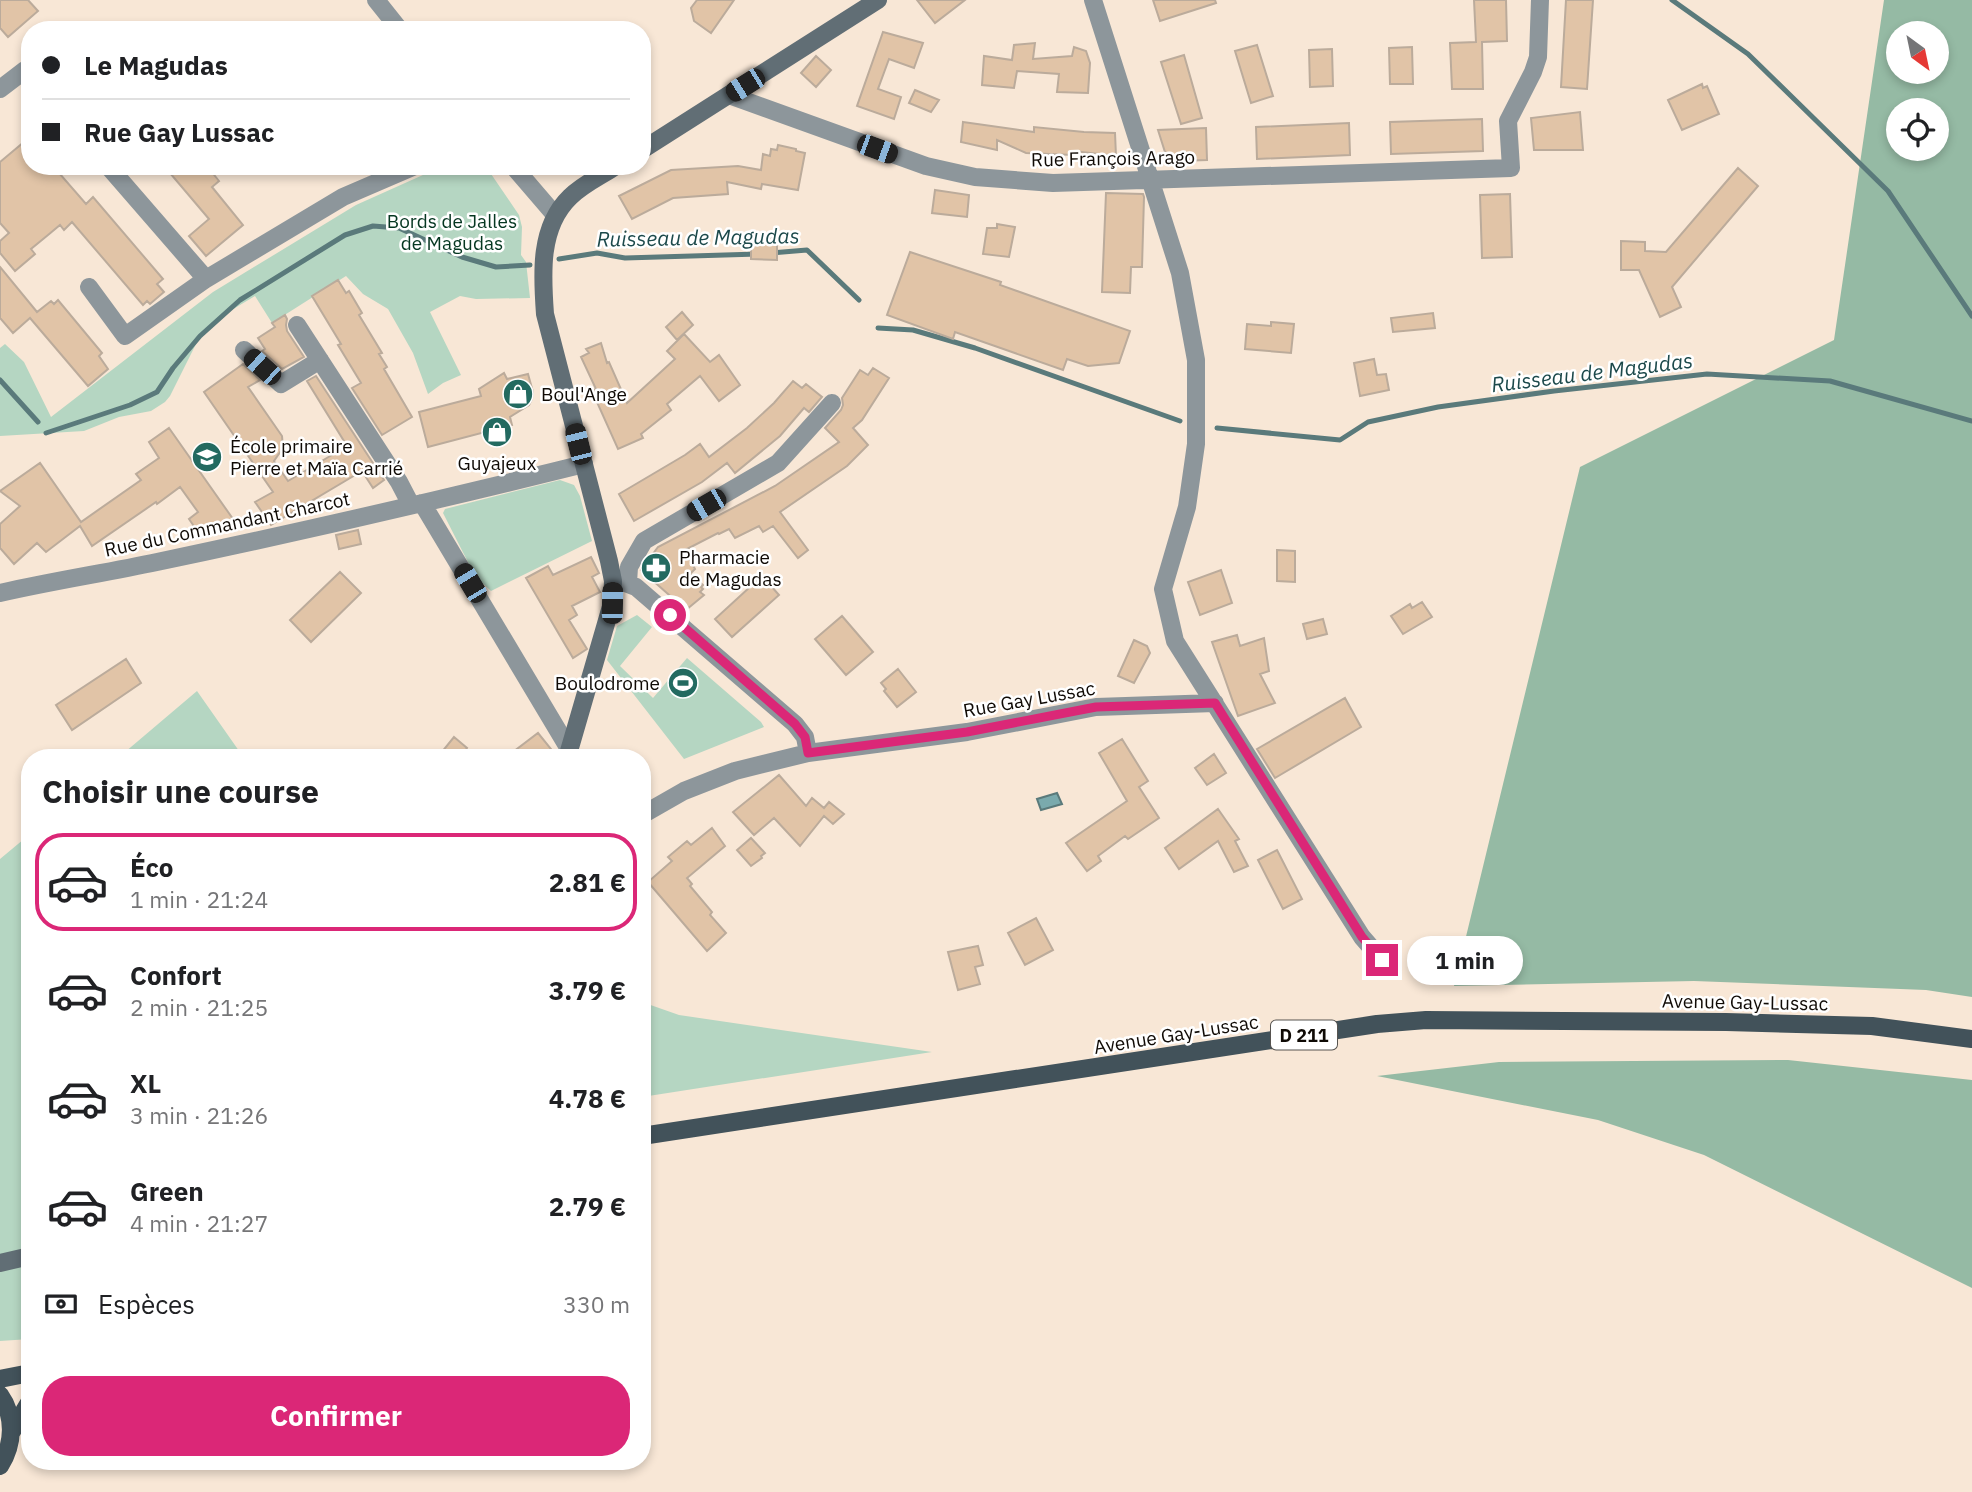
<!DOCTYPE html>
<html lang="fr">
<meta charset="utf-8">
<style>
:root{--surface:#fff;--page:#f6f6f6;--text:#202124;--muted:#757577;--line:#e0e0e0;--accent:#db2777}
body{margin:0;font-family:"IBM Plex Sans",sans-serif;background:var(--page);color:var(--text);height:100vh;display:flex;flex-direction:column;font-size:26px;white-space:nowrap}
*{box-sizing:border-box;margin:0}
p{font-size:23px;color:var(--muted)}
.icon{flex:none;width:38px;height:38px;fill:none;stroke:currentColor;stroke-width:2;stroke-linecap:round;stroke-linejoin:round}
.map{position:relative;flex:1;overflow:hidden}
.drawer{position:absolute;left:21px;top:749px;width:630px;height:721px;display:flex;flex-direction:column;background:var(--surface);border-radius:28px;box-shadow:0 4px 10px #0003}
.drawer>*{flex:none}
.hud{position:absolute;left:21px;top:21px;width:630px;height:154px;border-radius:28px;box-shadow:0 4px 10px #0003;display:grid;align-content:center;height:154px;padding:0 21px;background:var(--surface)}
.needle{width:46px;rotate:147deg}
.fabs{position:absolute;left:1886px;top:21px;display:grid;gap:14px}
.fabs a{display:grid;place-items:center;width:63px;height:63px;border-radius:50%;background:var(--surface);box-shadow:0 4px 10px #0003;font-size:35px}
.end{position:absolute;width:32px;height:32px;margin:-16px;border:9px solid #db2777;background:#fff;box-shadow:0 0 0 4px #fff}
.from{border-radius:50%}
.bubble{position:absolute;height:49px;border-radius:24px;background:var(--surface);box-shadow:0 4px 10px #0003;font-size:23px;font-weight:700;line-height:49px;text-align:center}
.car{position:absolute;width:21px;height:42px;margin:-21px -10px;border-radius:9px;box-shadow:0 0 5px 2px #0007;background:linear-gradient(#222 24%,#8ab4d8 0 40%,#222 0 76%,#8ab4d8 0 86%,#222 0)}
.hud b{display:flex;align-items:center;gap:24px;height:66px;font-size:26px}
.hud b+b{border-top:2px solid var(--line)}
.hud i{width:18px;height:18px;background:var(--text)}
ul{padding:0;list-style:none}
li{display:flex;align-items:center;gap:21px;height:98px;margin:0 14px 10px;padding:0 7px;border:4px solid transparent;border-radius:28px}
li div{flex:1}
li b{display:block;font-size:26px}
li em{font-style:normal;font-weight:700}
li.active{border-color:var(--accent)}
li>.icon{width:63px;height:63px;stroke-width:1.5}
h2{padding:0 21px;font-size:32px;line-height:84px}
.pay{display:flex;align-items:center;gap:18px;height:77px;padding:0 21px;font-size:26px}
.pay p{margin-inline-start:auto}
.primary-button{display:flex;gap:14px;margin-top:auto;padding:14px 21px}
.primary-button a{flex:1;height:80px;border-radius:28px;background:var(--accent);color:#fff;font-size:28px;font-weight:700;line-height:80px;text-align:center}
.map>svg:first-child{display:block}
.green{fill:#b5d6c2}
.forest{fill:#95baa4;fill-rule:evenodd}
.water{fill:#7aaaad;stroke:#5a7a7b;stroke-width:2}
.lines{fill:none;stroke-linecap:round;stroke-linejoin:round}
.stream{stroke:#5a7a7b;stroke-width:5}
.building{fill:#e1c4a7;stroke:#bbab9b;stroke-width:2}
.street{stroke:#8d969b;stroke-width:18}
.secondary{stroke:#616e75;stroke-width:18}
.primary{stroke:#42525a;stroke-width:18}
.route{stroke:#db2777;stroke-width:9}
.labels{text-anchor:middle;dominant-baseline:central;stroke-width:5;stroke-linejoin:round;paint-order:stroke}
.shield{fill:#fff;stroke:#575450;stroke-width:2}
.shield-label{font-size:18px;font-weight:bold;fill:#0f0a05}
.street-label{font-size:19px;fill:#0f0a05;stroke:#fff}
.park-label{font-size:19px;fill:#053721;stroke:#fff}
.poi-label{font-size:19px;fill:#0f0a05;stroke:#fff;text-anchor:start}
.water-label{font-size:21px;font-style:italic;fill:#1c494b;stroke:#fff}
</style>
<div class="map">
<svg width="1972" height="1492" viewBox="0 0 1972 1492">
<rect width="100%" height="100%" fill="#f8e7d6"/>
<path class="green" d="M443,166H484L487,168L519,215L522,227L521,255L526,262L530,298L476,299L460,296L430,312L461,375L443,383L428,394L413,353L388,309L363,294L346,276L272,323L255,296L225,314L202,332L170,396L165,402L151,411L119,417L84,431L0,436V348L5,344L24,362L51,417L213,292L356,205Z
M560,480L574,485L580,496L592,541L491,591L475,576L443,513L445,509Z
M637,615L652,627L620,666L653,698L687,658L761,722L764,727L684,759L607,660L617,626Z
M197,691L244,758H118Z
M30,834V1339L0,1341V859Z
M642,1002L679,1015L932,1052L642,1097Z"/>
<path class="forest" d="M1884,0H1972V997L1926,990L1694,981L1454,986L1580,467L1834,340ZM1899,33H1937V72H1899ZM1899,110H1937V149H1899Z
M1788,1060L1972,1080V1288L1704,1155L1598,1120L1377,1076L1499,1062Z"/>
<path class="water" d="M1057,793L1062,804L1041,810L1037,799Z"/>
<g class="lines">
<path class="stream" d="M1672,0L1748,54L1888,191L1972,316
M771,253L807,250L859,300
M559,259L597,253L625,258L758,254
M878,328L913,330L975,348L1180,421
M0,380L38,422
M1217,428L1340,440L1368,422L1438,407L1554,391L1707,374L1830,381L1972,421
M46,433L130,405L157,392L173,368L200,336L240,300L345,235L373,226L399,228L462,257L496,267L530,265"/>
</g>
<path class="building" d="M0,0H28L38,11L8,37L0,28Z
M697,0H734L711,33L694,21L691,8Z
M917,0H965L935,23Z
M1153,0H1215L1216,3L1160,21Z
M1474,0H1506L1507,41L1482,42L1483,89H1452L1450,43L1476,42Z
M1566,0H1593L1587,89L1561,87Z
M883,32L923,43L914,68L889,59L878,89L901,97L894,119L857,106Z
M1035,43L1033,59L1072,56L1074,47L1086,51L1090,63L1088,93L1057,92L1059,74L1017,71L1014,88L982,85L984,56L1012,60L1014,45Z
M1257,45L1273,96L1251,103L1235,51Z
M1412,47L1413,84H1390L1389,48Z
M1332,49L1333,86L1310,87L1309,50Z
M1184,55L1202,118L1181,124L1161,62Z
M816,56L831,70L816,87L801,73Z
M1702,84L1703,88L1707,86L1719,114L1682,130L1668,100Z
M915,90L939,100L931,112L909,103Z
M1580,112L1583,150H1534L1531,118Z
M1482,119L1483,151L1391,154L1390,122Z
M963,122L1034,132V127L1084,132L1115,133L1116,156L1074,151L1073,155L1026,153L997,140V150L961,142Z
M1349,123L1350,155L1257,159L1256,127Z
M1206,128L1207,160L1178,161L1165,152L1158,130Z
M30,137V166H53L86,204L93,197L163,279L157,284L164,292L150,304L147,301L143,305L72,222L64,230L60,225L48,235L31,249L35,254L15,271L0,253V241L9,233L0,223V162Z
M778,145L796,149V151L805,153L798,190L762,184L761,189L727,182L728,194L673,198L632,219L619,196L671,170L738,166L761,170L763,154L770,156L771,149L777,150Z
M164,166H207L219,181L212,187L243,225L206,256L189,236L209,219Z
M1738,168L1758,186L1672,287L1681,307L1660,317L1639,270H1621V241L1645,242V251L1666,252Z
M935,190L969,195L967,217L932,213Z
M1106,193L1143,194L1144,197L1142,267H1131L1130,293L1102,292Z
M1510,194L1512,257L1482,258L1480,195Z
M997,224L1015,227L1009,257L983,254L987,228H997Z
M751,238H777V260L751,259Z
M910,252L1001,282L1000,285L1130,331L1119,363L1088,366L1067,359L1063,370L955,332L953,339L887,315Z
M0,267L37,312L51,301L54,304L58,300L102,353L99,356L108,369L88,386L30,318L13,333L0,318Z
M338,280L346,293L349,291L362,313L359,315L382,353L379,354L387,367L384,369L412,417L382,435L352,388L361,383L338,345L341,344L312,296Z
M682,312L693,325L677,340L666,327Z
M1433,313L1435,328L1393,332L1391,318Z
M285,315L287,319L286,325L287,331L304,357L282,369L262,351L265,349L258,338L275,327L272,323Z
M1271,322L1294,324L1291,353L1245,349L1247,324L1271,326Z
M684,334L710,362L719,355L740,385L719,401L700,376L667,404L671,410L641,434L643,438L618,449L592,391L596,389L581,357L589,353L586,349L601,343L607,363L609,362L627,403L675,359L667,351Z
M1374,359L1377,375L1386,374L1389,390L1360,396L1354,363Z
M243,364L260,380L248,387L282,436L283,448L274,461L288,481L347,446L307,381L316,376L384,480L373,488L362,471L271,525L255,502L273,492L204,392Z
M873,368L889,378L862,420L853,428L868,445L847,466L780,512L808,550L798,558L773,526L763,532L759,526L735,538L729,529L719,534L718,533L685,550L695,569L690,574L703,585L701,587L703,589L700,592L704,595L686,610L641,570L658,547L775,486L839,442L825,428L841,410L843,405L842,398L860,370L868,375Z
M504,373L507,379L528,374L533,392L532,399L529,405L510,417L512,425L428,447L419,412L481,396L479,389Z
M793,381L802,388L806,384L822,397L809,412L804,408L780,436L735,473L727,463L702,482L634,521L619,494L685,455L700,444L709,457L747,428L774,403Z
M169,428L233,519L212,533L209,529L200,535L189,519L198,512L180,487L157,504L156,502L92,546L80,526L46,552L37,543L14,564L0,548V524L20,506L0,491L40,463L81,522L141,480L136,474L159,458L149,442Z
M358,530L361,544L339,549L336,535Z
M1277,550L1295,551V582L1277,581Z
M591,557L599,573L592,577L600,592L572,606L577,615L569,620L587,649L573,658L526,578L548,566L553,575Z
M1221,570L1232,603L1200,615L1188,582Z
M340,572L361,593L311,642L290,620Z
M762,576L779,595L732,637L715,619Z
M1422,602L1432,617L1403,634L1391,616L1410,604L1412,608Z
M842,616L873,652L846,675L815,639Z
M1323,619L1327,634L1307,639L1303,624Z
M1237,635L1240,646L1264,638L1269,671L1260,674L1275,703L1238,716L1212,642Z
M1134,640L1147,646L1150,653L1134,683L1118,676Z
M126,659L141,683L72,730L56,705Z
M898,669L916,692L897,707L884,691L886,689L881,683Z
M1345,698L1361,727L1275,778L1257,749Z
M538,733L551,749L540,758H505Z
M454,737L467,748L460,758H437Z
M1122,739L1148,781L1139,787L1159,818L1128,839L1125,836L1098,856L1101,861L1087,871L1066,843L1127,801L1099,753Z
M1214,754L1226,773L1207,785L1195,768Z
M779,775L806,806L812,798L824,808L829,802L844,814L833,824L824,816L800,846L774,818L754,835L733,812Z
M1218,809L1239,839L1235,841L1248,866L1234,872L1218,841L1179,869L1165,848Z
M712,828L725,846L687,878L692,884L690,886L712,912L710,915L726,933L707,951L648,882L672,861L668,857L687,841L691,845Z
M751,838L765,853L761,856L762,858L751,866L737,850Z
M1277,850L1302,899L1283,909L1258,860Z
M1036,918L1053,950L1025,965L1008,933Z
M978,946L983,965L975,967L980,984L958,990L948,952Z"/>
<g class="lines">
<path class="street" d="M376,0L400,30
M1093,0L1180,273L1196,360V444L1187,507L1163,589L1175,641L1362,937L1382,960
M0,89L25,70L30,76
M729,95L926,166L975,177L1053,183L1511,168L1508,121L1533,72L1538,57L1540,0
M108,166L206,279L343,197L415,166
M513,166L555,215
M89,287L125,336L206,279
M297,325L399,482L411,505
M244,350L281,384L320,360
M422,503L569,749
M618,580L636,587L795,724L805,737L808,753
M628,583L629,567L644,541L778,463L832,403
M0,593C52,581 105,573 157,562C300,532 443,499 584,464
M642,815L684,791L735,771L808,753L967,732L1096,707L1215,703"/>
<path class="secondary" d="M642,150L878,0
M567,758L612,603L613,581L609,561L545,314C542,274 539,227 570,197C583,184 601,176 616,166
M0,1263L30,1256"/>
<path class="primary" d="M642,1136L1377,1024L1426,1020L1726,1022L1872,1026L1972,1039
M0,1379L30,1373
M0,1395C15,1416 14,1444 0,1466
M11,1433L30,1401"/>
</g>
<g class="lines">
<path class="route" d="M670,615L795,724L805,737L808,753L967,732L1096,707L1215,703L1362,937L1382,960"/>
</g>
<defs>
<g id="shop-disc" transform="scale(1.575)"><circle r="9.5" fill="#236a60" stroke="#fff"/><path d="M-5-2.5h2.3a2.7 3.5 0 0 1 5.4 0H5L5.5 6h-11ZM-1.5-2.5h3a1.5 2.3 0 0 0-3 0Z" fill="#fff"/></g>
<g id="school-disc" transform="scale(1.575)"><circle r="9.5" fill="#236a60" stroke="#fff"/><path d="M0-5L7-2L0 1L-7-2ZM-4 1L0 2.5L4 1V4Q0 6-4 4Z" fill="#fff"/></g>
<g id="pharmacy-disc" transform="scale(1.575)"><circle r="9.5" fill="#236a60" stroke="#fff"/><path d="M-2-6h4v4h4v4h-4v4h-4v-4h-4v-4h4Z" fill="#fff"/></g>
<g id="stadium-disc" transform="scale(1.575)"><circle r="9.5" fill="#236a60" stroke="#fff"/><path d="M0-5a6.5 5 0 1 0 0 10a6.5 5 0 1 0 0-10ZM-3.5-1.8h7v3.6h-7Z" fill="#fff"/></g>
</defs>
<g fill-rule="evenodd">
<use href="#shop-disc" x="518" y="394"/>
<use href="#shop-disc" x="497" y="432"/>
<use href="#school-disc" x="207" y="457"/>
<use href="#pharmacy-disc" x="656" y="568"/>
<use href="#stadium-disc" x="683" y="683"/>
</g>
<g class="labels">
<rect class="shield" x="1271" y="1020.5" width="66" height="29" rx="5"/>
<g class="shield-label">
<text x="1304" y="1035">D 211</text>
</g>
<g class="street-label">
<text transform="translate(1113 158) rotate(-1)">Rue François Arago</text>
<text transform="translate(227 524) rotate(-12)">Rue du Commandant Charcot</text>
<text transform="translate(1029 699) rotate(-10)">Rue Gay Lussac</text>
<text transform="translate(1745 1002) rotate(1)">Avenue Gay-Lussac</text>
<text transform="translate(1176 1034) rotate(-9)">Avenue Gay-Lussac</text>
</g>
<g class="park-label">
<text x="452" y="221">Bords de Jalles<tspan x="452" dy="22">de Magudas</tspan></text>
</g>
<g class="poi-label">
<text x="541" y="394">Boul'Ange</text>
<text x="230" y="446">École primaire<tspan x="230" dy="22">Pierre et Maïa Carrié</tspan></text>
<text x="497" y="463" text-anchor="middle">Guyajeux</text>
<text x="679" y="557">Pharmacie<tspan x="679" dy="22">de Magudas</tspan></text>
<text x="660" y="683" text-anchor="end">Boulodrome</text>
</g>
<g class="water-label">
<text transform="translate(698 237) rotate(-1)">Ruisseau de Magudas</text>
<text transform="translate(1592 372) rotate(-7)">Ruisseau de Magudas</text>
</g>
</g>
</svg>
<div class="fabs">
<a><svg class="needle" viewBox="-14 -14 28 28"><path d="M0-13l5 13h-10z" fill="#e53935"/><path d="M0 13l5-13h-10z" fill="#757577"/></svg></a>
<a><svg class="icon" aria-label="locate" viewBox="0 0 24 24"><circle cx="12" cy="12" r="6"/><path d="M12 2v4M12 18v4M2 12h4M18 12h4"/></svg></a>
</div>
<i class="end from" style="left:670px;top:615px"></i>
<i class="end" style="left:1382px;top:960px"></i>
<div class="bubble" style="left:1407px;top:936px;width:116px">1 min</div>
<i class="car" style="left:745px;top:85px;rotate:238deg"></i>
<i class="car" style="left:877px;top:149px;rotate:110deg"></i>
<i class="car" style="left:262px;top:367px;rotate:312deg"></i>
<i class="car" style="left:578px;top:444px;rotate:346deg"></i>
<i class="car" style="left:706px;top:505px;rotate:240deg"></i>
<i class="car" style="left:470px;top:583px;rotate:329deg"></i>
<i class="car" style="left:612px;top:603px;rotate:1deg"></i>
<div class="hud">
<b><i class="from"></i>Le Magudas</b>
<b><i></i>Rue Gay Lussac</b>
</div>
<section class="drawer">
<h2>Choisir une course</h2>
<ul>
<li class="active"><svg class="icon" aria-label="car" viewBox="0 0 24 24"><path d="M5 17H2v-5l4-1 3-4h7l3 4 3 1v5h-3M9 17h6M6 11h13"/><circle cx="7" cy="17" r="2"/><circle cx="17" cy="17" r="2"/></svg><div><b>Éco</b><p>1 min · 21:24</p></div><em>2.81 €</em></li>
<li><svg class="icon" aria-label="car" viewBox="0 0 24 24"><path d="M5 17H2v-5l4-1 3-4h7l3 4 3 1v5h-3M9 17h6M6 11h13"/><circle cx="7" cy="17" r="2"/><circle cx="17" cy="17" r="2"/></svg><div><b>Confort</b><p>2 min · 21:25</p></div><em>3.79 €</em></li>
<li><svg class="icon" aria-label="car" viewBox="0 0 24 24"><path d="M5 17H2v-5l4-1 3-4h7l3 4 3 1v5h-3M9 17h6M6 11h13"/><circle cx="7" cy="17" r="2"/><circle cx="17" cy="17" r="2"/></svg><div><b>XL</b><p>3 min · 21:26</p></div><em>4.78 €</em></li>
<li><svg class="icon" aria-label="car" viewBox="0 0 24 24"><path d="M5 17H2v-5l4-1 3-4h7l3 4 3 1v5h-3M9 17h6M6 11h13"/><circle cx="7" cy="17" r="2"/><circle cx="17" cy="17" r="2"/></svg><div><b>Green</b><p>4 min · 21:27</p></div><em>2.79 €</em></li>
</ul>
<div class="pay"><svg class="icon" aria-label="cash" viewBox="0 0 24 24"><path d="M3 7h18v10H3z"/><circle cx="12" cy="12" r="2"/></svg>Espèces<p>330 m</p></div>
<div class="primary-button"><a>Confirmer</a></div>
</section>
</div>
